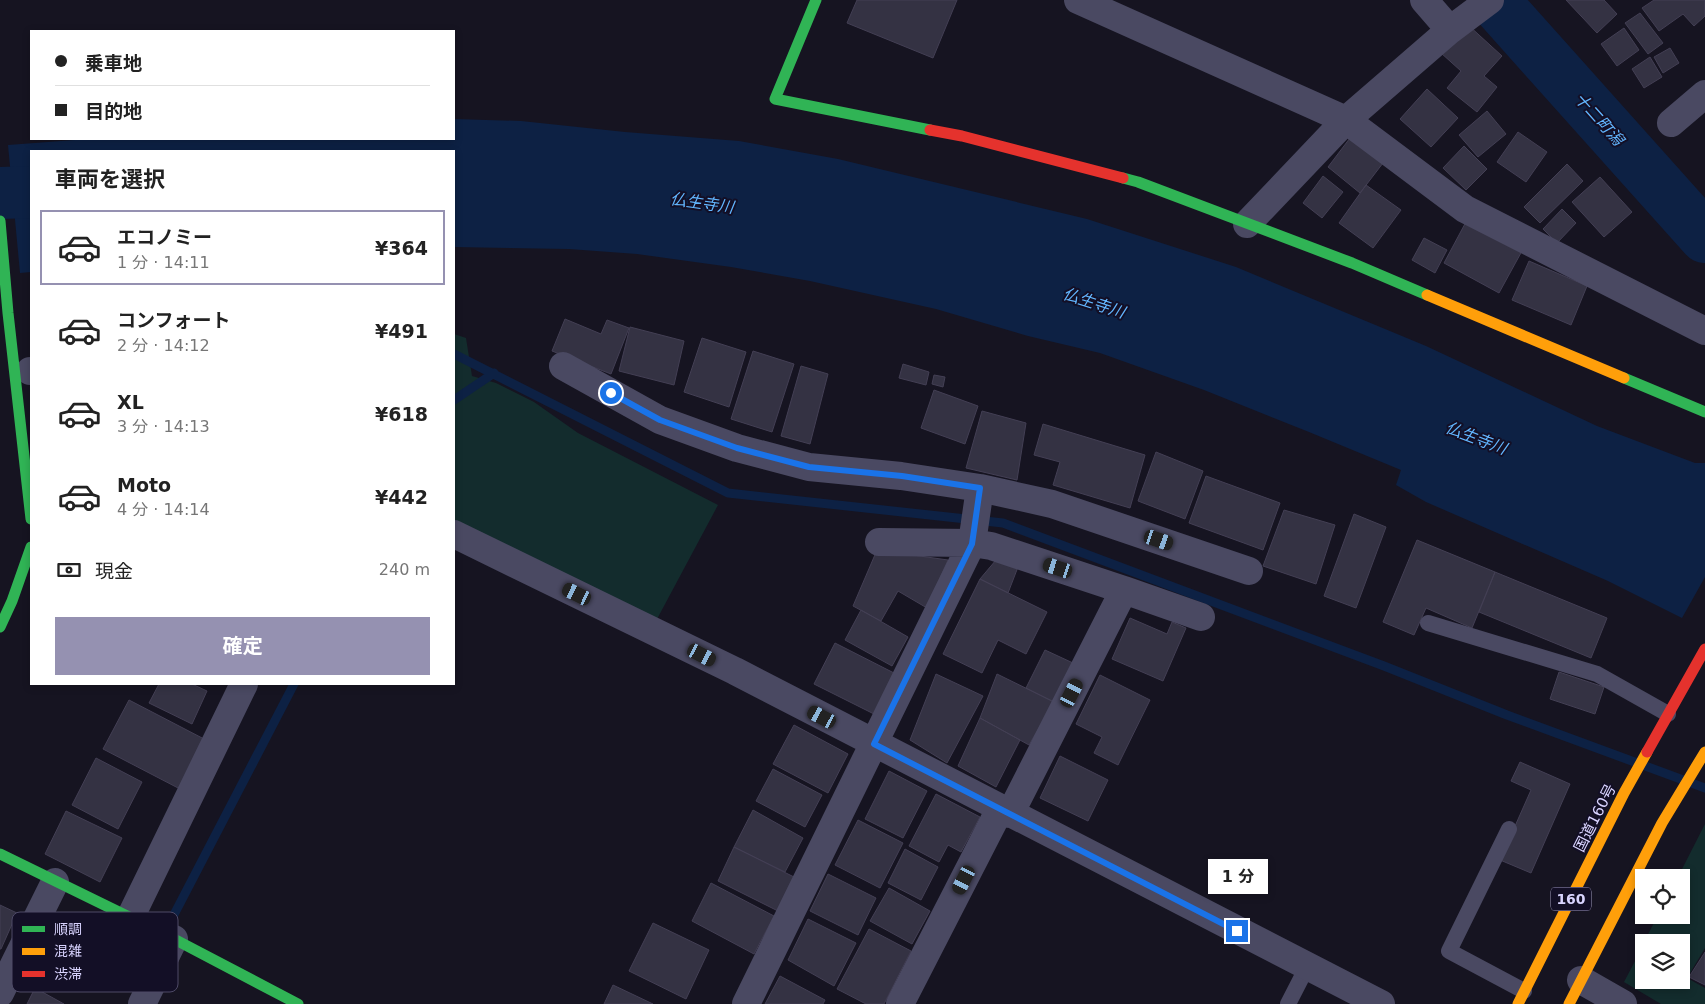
<!DOCTYPE html>
<html lang="ja">
<meta charset="utf-8">
<style>
:root{--surface:#fff;--page:#f6f6f6;--text:#222;--muted:#767676;--line:#e0e0e0;--accent:#9591b1}
body{margin:0;font-family:"DejaVu Sans","Noto Sans JP",sans-serif;background:var(--page);color:var(--text);height:100vh;display:flex;flex-direction:column;font-size:19px;white-space:nowrap}
*{box-sizing:border-box;margin:0}
p{font-size:16px;color:var(--muted)}
.icon{flex:none;width:28px;height:28px;fill:none;stroke:currentColor;stroke-width:2;stroke-linecap:round;stroke-linejoin:round}
.map{position:relative;flex:1;overflow:hidden}
.panel{position:absolute;left:30px;top:150px;width:425px;height:535px;display:flex;flex-direction:column;background:var(--surface);border-radius:0px;box-shadow:0 2px 8px #0003}
.panel>*{flex:none}
.hud{position:absolute;left:30px;top:30px;width:425px;height:110px;border-radius:0px;box-shadow:0 2px 8px #0003;display:grid;align-content:center;height:110px;padding:0 25px;background:var(--surface)}
.tools{position:absolute;left:1635px;top:869px;display:grid;gap:10px}
.tools a{display:grid;place-items:center;width:55px;height:55px;border-radius:0px;background:var(--surface);box-shadow:0 2px 8px #0003;font-size:25px}
.end{position:absolute;width:22px;height:22px;margin:-11px;border:6px solid #1a73e8;background:#fff;box-shadow:0 0 0 2px #fff}
.from{border-radius:50%}
.bubble{position:absolute;height:35px;border-radius:0px;background:var(--surface);box-shadow:0 2px 8px #0003;font-size:16px;font-weight:700;line-height:35px;text-align:center}
.car{position:absolute;width:15px;height:30px;margin:-15px -8px;border-radius:6px;box-shadow:0 0 4px 1px #0007;background:linear-gradient(#222 24%,#8ab4d8 0 40%,#222 0 76%,#8ab4d8 0 86%,#222 0)}
.hud b{display:flex;align-items:center;gap:18px;height:48px;font-size:19px}
.hud b+b{border-top:1px solid var(--line)}
.hud i{width:12px;height:12px;background:var(--text)}
ul{padding:0;list-style:none}
li{display:flex;align-items:center;gap:15px;height:75px;margin:0 10px 8px;padding:0 15px;border:2px solid transparent;border-radius:0px}
li div{flex:1}
li b{display:block;font-size:19px}
li em{font-style:normal;font-weight:700}
li.on{border-color:var(--accent)}
li>.icon{width:45px;height:45px;stroke-width:1.5}
h2{padding:0 25px;font-size:22px;line-height:60px}
.pay{display:flex;align-items:center;gap:12px;height:55px;padding:0 25px;font-size:19px}
.pay p{margin-inline-start:auto}
.action{display:flex;gap:10px;margin-top:auto;padding:10px 25px}
.action a{flex:1;height:58px;border-radius:0px;background:var(--accent);color:#fff;font-size:20px;font-weight:700;line-height:58px;text-align:center}
.map>svg:first-child{display:block}
.green{fill:#132c2d}
.water{fill:#0d2144}
.lines{fill:none;stroke-linecap:round;stroke-linejoin:round}
.stream{stroke:#0d2144;stroke-width:9}
.river{stroke:#0d2144;stroke-width:52}
.building{fill:#343243;stroke:#433f54}
.lane{stroke:#4a4962;stroke-width:16}
.street{stroke:#4a4962;stroke-width:28}
.fast{stroke:#30b455;stroke-width:11}
.slow{stroke:#ff9f0a;stroke-width:11}
.jam{stroke:#e5322d;stroke-width:11}
.route{stroke:#1a73e8;stroke-width:6}
.labels{text-anchor:middle;dominant-baseline:central;stroke-width:4;stroke-linejoin:round;paint-order:stroke}
.shield{fill:#130f26;stroke:#9e99be;stroke-width:1}
.shield-label{font-size:14px;font-weight:bold;fill:#d9d4ff}
.street-label{font-size:15px;fill:#d9d4ff;stroke:#130f26}
.water-label{font-size:16px;font-style:italic;fill:#62b6ff;stroke:#130f26}
.key{fill:#130f26;stroke:#4e4a67;stroke-width:1}
.key-label{font-size:14px;fill:#d9d4ff}
</style>
<div class="map">
<svg width="1705" height="1004" viewBox="0 0 1705 1004">
<rect width="100%" height="100%" fill="#161421"/>
<path class="green" d="M454,334L466,338L472,376L496,383L534,402L578,433L718,505L656,621L454,523Z
M1705,824V948L1687,978L1705,988V1004H1661L1624,982L1644,944V980H1681V942H1644L1658,915H1681V878L1678,877Z"/>
<path class="water" d="M454,119L521,121L625,132L739,141L838,159L1087,219L1236,267L1426,346L1597,426L1695,463H1705V577L1682,618L1608,581L1426,502L1396,485L1401,470L1309,432L1204,390L1100,353L1028,336L936,309L810,281L731,267L637,254L569,249L454,247V151H31V272L20,273L8,145L88,139H454Z"/>
<g class="lines">
<path class="stream" d="M454,354L728,493L1003,523L1384,666L1507,715L1705,788
M454,400L494,373
M165,932L294,684"/>
<path class="river" d="M1493,0L1705,237
M0,193L31,192"/>
</g>
<path class="building" d="M857,0H957L933,58L847,23Z
M1566,0H1604L1617,14L1597,33Z
M1654,0H1705V16L1694,26L1683,14L1659,31L1642,8Z
M1640,13L1663,43L1648,54L1625,23Z
M1467,24L1502,56L1484,76L1497,87L1477,112L1447,88L1461,71L1441,53Z
M1624,28L1639,50L1617,66L1601,44Z
M1670,48L1679,63L1663,73L1654,57Z
M1650,57L1662,77L1644,88L1632,69Z
M1427,89L1458,118L1431,147L1400,119Z
M1487,111L1506,134L1478,157L1459,135Z
M1518,132L1547,152L1526,182L1497,162Z
M1350,138L1383,163L1360,193L1328,167Z
M1464,146L1487,169L1466,190L1443,168Z
M1567,164L1583,181L1540,223L1524,207Z
M1323,176L1343,192L1322,218L1303,203Z
M1600,177L1632,212L1604,237L1572,202Z
M1366,185L1401,210L1373,248L1339,223Z
M1562,209L1576,223L1557,243L1543,229Z
M1467,220L1522,251L1499,293L1444,263Z
M1424,238L1447,250L1435,273L1412,260Z
M1529,261L1587,286L1571,325L1512,300Z
M565,319L601,334L607,320L629,328L611,374L552,351Z
M630,327L684,341L674,385L619,371Z
M702,338L746,352L729,407L684,392Z
M753,351L794,364L772,432L731,419Z
M903,364L929,372L926,385L899,378Z
M801,366L828,374L810,444L781,436Z
M934,375L945,377L943,387L932,384Z
M934,390L978,406L965,444L921,428Z
M982,411L1026,423L1017,480L966,468Z
M1043,424L1145,455L1130,508L1053,485L1060,462L1034,455Z
M1156,452L1203,471L1185,519L1138,501Z
M1206,476L1280,503L1263,550L1189,523Z
M1284,510L1335,525L1316,584L1263,566Z
M1354,514L1386,527L1356,608L1324,596Z
M1417,540L1495,572L1472,628L1426,608L1414,635L1383,622Z
M877,550L948,560L927,608L898,591L881,621L853,606Z
M996,560L1018,567L1008,593L980,579Z
M1495,572L1607,618L1591,658L1479,612Z
M980,579L1047,612L1026,654L998,640L982,673L943,654Z
M861,610L908,637L892,666L845,640Z
M1130,618L1167,634L1172,622L1186,628L1163,681L1112,659Z
M835,643L894,673L874,714L814,684Z
M1045,650L1073,663L1054,702L1026,688Z
M1559,672L1604,687L1595,714L1550,699Z
M936,674L983,696L947,763L910,740Z
M997,674L1054,702L1029,745L980,718Z
M1100,675L1150,700L1118,765L1094,753L1102,737L1076,724Z
M159,684H192L207,691L192,724L149,703Z
M129,700L206,740L180,789L103,749Z
M980,718L1020,740L996,787L958,766Z
M794,725L848,754L828,793L773,764Z
M1060,756L1108,780L1088,821L1040,798Z
M96,758L142,782L118,829L72,805Z
M1520,762L1570,784L1531,873L1500,860L1531,790L1511,781Z
M773,769L822,795L805,827L756,801Z
M889,771L927,791L903,838L865,819Z
M936,794L980,817L961,852L948,845L939,862L909,846Z
M753,810L803,838L785,872L734,847Z
M66,811L122,838L100,882L45,854Z
M858,820L903,843L880,888L835,865Z
M734,847L794,877L778,911L718,881Z
M905,849L938,867L921,900L888,883Z
M828,874L876,898L858,935L810,911Z
M711,883L774,916L754,954L692,921Z
M889,888L930,911L912,944L870,921Z
M0,905L17,913L1,949H0Z
M808,919L856,943L834,986L788,960Z
M653,923L709,950L686,999L629,971Z
M869,929L911,951L884,1004H866L837,989Z
M1705,952V985L1689,977Z
M780,976L825,1000L823,1004H765Z
M613,985L653,1004H604Z
M35,988L64,1004H27Z"/>
<g class="lines">
<path class="lane" d="M1428,623L1597,674L1668,714
M1509,829L1449,951L1524,991
M1288,1004L1307,967"/>
<path class="street" d="M1078,0L1346,120L1465,209L1705,331
M1424,0L1450,30
M1671,123L1705,94
M1247,224L1346,120L1450,30L1490,0
M563,366L660,420L737,448L809,467L901,476L980,488L1052,504L1249,571
M30,371H31
M454,534L735,671L1381,1004
M879,542L972,543L980,488
M1010,814L1124,590L1201,617
M130,918L244,684
M1581,980L1623,1004
M0,993L55,882
M142,1004L174,939
M746,1004L972,543L991,546L1124,590
M900,1004L1000,809"/>
<path class="fast" d="M816,0L775,99L930,130
M1123,178L1138,182L1352,263L1427,295
M0,221L8,313L31,519
M1624,378L1705,412
M0,627L12,601L31,547
M0,854L174,939L298,1004"/>
<path class="slow" d="M1427,295L1624,378
M1518,1004L1624,793L1647,752
M1569,1004L1662,823L1705,752"/>
<path class="jam" d="M930,130L962,136L1123,178
M1647,752L1705,649"/>
</g>
<g class="lines">
<path class="route" d="M611,393L660,420L737,448L809,467L902,476L980,488L972,544L874,744L1237,931"/>
</g>
<g class="labels">
<rect class="shield" x="1551" y="887.5" width="40" height="23" rx="4"/>
<g class="shield-label">
<text x="1571" y="899">160</text>
</g>
<g class="street-label">
<text transform="translate(1595 818) rotate(-63)">国道160号</text>
</g>
<g class="water-label">
<text transform="translate(1599 119) rotate(48)">十二町潟</text>
<text transform="translate(702 203) rotate(8)">仏生寺川</text>
<text transform="translate(1094 303) rotate(18)">仏生寺川</text>
<text transform="translate(1476 438) rotate(21)">仏生寺川</text>
</g>
</g>
<rect x="12" y="912" width="166" height="80" rx="8" class="key"/>
<rect x="22" y="926" width="23" height="6" fill="#30b455"/>
<rect x="22" y="948" width="23" height="7" fill="#ff9f0a"/>
<rect x="22" y="971" width="23" height="6" fill="#e5322d"/>
<g class="key-label">
<text x="54" y="934">順調</text>
<text x="54" y="956">混雑</text>
<text x="54" y="979">渋滞</text>
</g>
</svg>
<div class="tools">
<a><svg class="icon" aria-label="locate" viewBox="0 0 24 24"><circle cx="12" cy="12" r="6"/><path d="M12 2v4M12 18v4M2 12h4M18 12h4"/></svg></a>
<a><svg class="icon" aria-label="layers" viewBox="0 0 24 24"><path d="M12 4l9 5-9 5-9-5zM3 14l9 5 9-5"/></svg></a>
</div>
<i class="end from" style="left:611px;top:393px"></i>
<i class="end" style="left:1237px;top:931px"></i>
<div class="bubble" style="left:1208px;top:859px;width:60px">1 分</div>
<i class="car" style="left:1159px;top:540px;rotate:109deg"></i>
<i class="car" style="left:1058px;top:568px;rotate:288deg"></i>
<i class="car" style="left:577px;top:594px;rotate:296deg"></i>
<i class="car" style="left:702px;top:655px;rotate:117deg"></i>
<i class="car" style="left:1072px;top:693px;rotate:27deg"></i>
<i class="car" style="left:822px;top:717px;rotate:298deg"></i>
<i class="car" style="left:964px;top:880px;rotate:207deg"></i>
<div class="hud">
<b><i class="from"></i>乗車地</b>
<b><i></i>目的地</b>
</div>
<section class="panel">
<h2>車両を選択</h2>
<ul>
<li class="on"><svg class="icon" aria-label="car" viewBox="0 0 24 24"><path d="M5 17H2v-5l4-1 3-4h7l3 4 3 1v5h-3M9 17h6M6 11h13"/><circle cx="7" cy="17" r="2"/><circle cx="17" cy="17" r="2"/></svg><div><b>エコノミー</b><p>1 分 · 14:11</p></div><em>¥364</em></li>
<li><svg class="icon" aria-label="car" viewBox="0 0 24 24"><path d="M5 17H2v-5l4-1 3-4h7l3 4 3 1v5h-3M9 17h6M6 11h13"/><circle cx="7" cy="17" r="2"/><circle cx="17" cy="17" r="2"/></svg><div><b>コンフォート</b><p>2 分 · 14:12</p></div><em>¥491</em></li>
<li><svg class="icon" aria-label="car" viewBox="0 0 24 24"><path d="M5 17H2v-5l4-1 3-4h7l3 4 3 1v5h-3M9 17h6M6 11h13"/><circle cx="7" cy="17" r="2"/><circle cx="17" cy="17" r="2"/></svg><div><b>XL</b><p>3 分 · 14:13</p></div><em>¥618</em></li>
<li><svg class="icon" aria-label="car" viewBox="0 0 24 24"><path d="M5 17H2v-5l4-1 3-4h7l3 4 3 1v5h-3M9 17h6M6 11h13"/><circle cx="7" cy="17" r="2"/><circle cx="17" cy="17" r="2"/></svg><div><b>Moto</b><p>4 分 · 14:14</p></div><em>¥442</em></li>
</ul>
<div class="pay"><svg class="icon" aria-label="cash" viewBox="0 0 24 24"><path d="M3 7h18v10H3z"/><circle cx="12" cy="12" r="2"/></svg>現金<p>240 m</p></div>
<div class="action"><a>確定</a></div>
</section>
</div>
